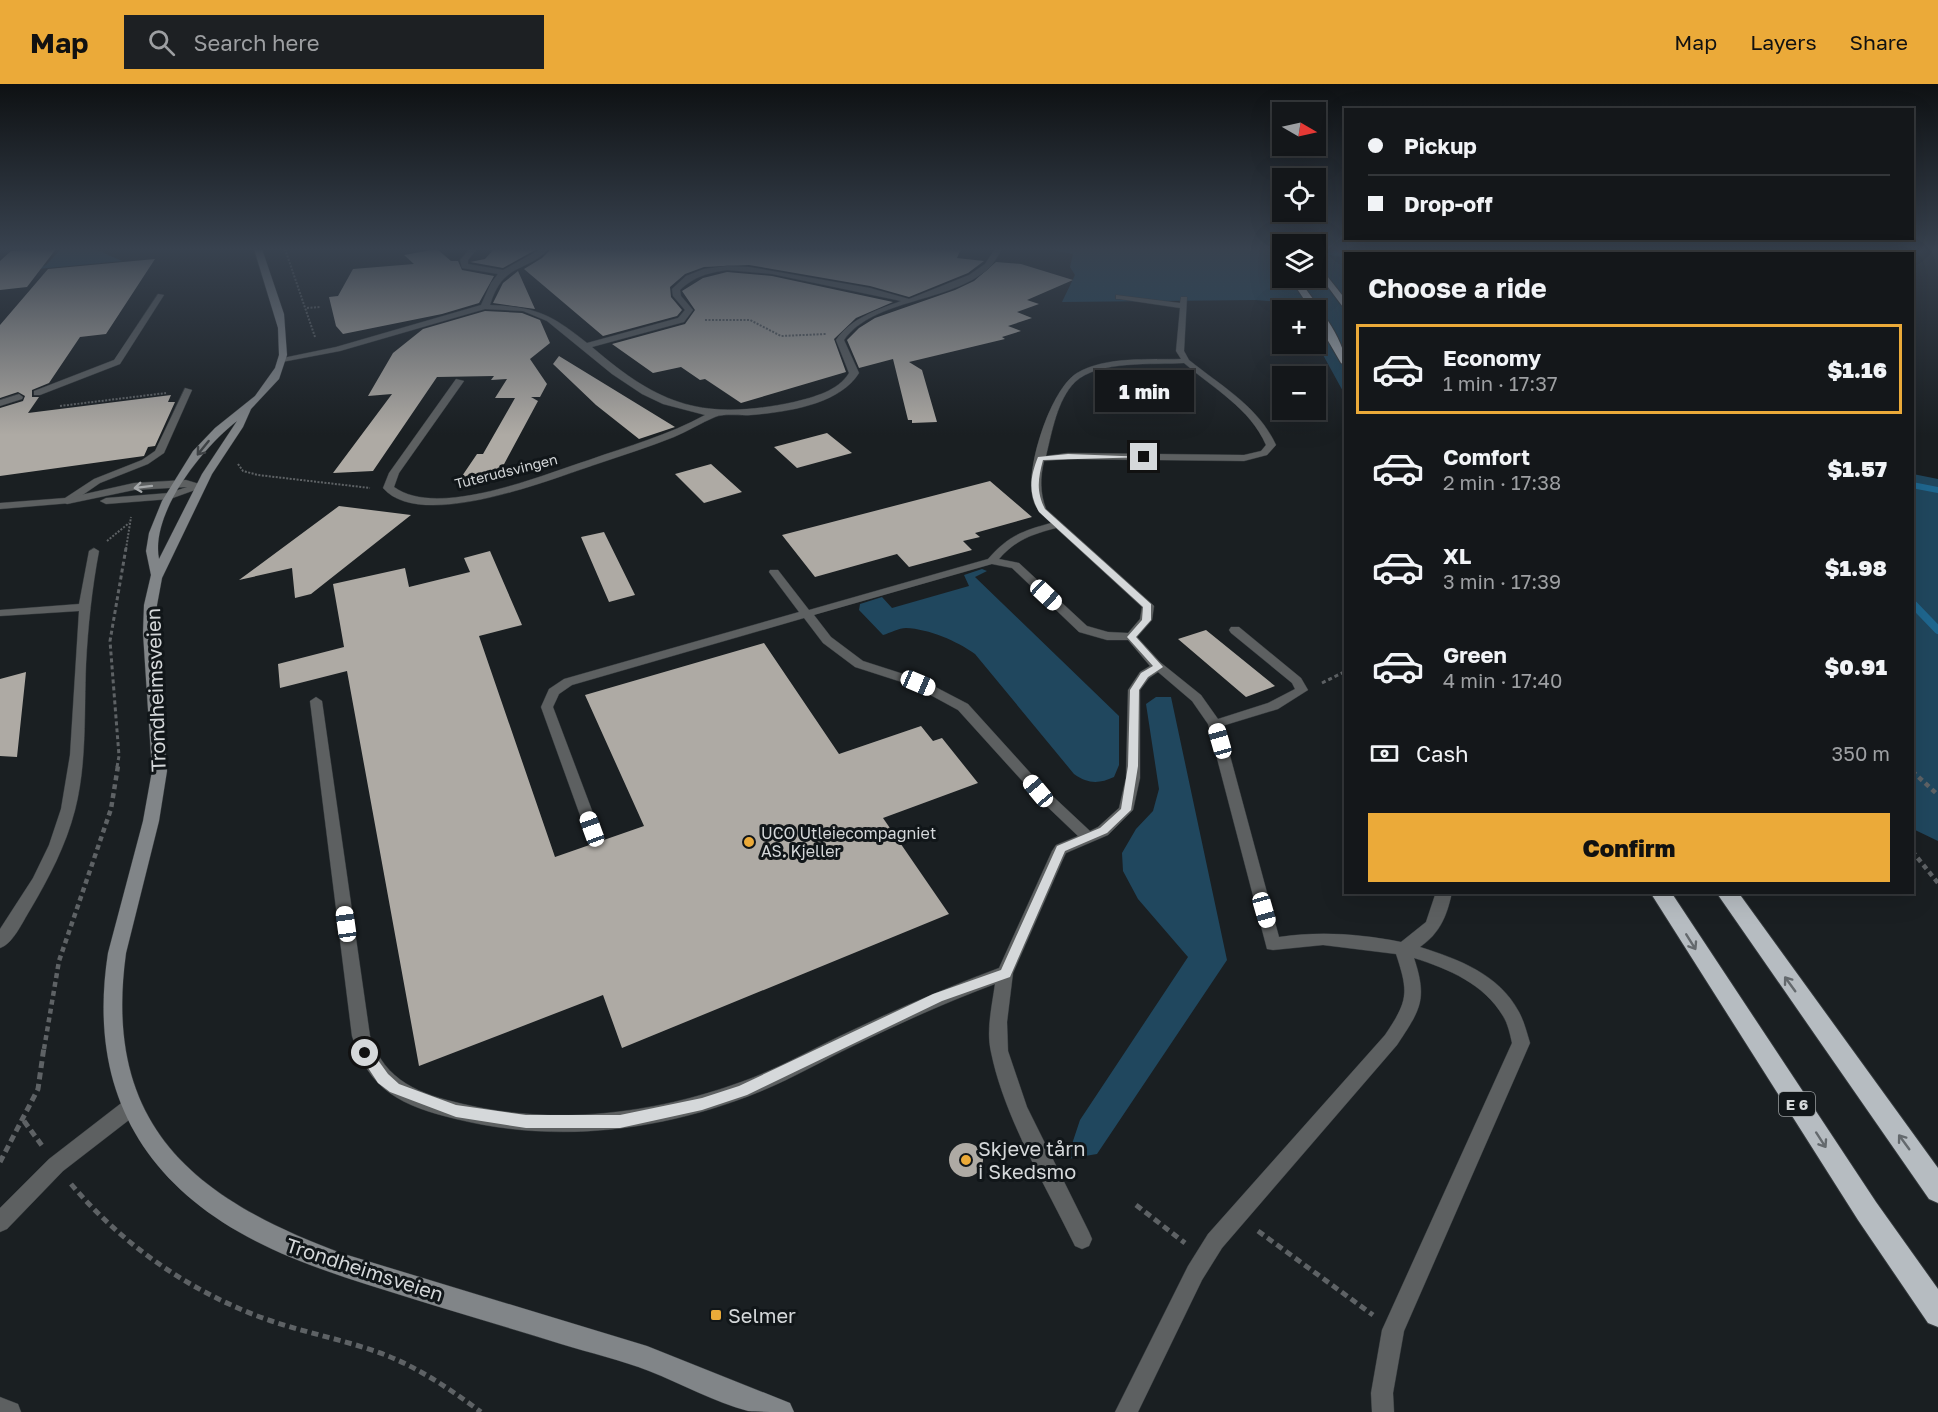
<!DOCTYPE html>
<meta charset="utf-8">
<style>
:root{--surface:#14171a;--page:#1d2023;--text:#f1f3f6;--muted:#9d9fa2;--line:#333639;--accent:#ebaa39}
body{margin:0;font-family:"Golos Text",sans-serif;background:var(--page);color:var(--text);height:100vh;display:flex;flex-direction:column;font-size:22px;white-space:nowrap}
*{box-sizing:border-box;margin:0}
p{font-size:20px;color:var(--muted)}
.icon{flex:none;width:33px;height:33px;fill:none;stroke:currentColor;stroke-width:2;stroke-linecap:round;stroke-linejoin:round}
.map{position:relative;flex:1;overflow:hidden}
.panel{position:absolute;left:1344px;top:168px;width:570px;height:642px;display:flex;flex-direction:column;background:var(--surface);border-radius:0px;box-shadow:0 6px 24px #0002,0 0 0 2px var(--line)}
.panel>*{flex:none}
.guide{position:absolute;left:1344px;top:24px;width:570px;height:132px;border-radius:0px;box-shadow:0 6px 24px #0002,0 0 0 2px var(--line);display:grid;align-content:center;height:132px;padding:0 24px;background:var(--surface)}
.needle{width:39px;rotate:99deg}
.controls{position:absolute;left:1272px;top:18px;display:grid;gap:12px}
.controls a{display:grid;place-items:center;width:54px;height:54px;border-radius:0px;background:var(--surface);box-shadow:0 6px 24px #0002,0 0 0 2px var(--line);font-size:30px}
.end{position:absolute;width:27px;height:27px;margin:-14px;border:8px solid #d5d8da;background:#111;box-shadow:0 0 0 3px #111}
.from{border-radius:50%}
.bubble{position:absolute;height:42px;border-radius:0px;background:var(--surface);box-shadow:0 6px 24px #0002,0 0 0 2px var(--line);font-size:20px;font-weight:800;line-height:42px;text-align:center}
.car{position:absolute;width:18px;height:36px;margin:-18px -9px;border-radius:8px;box-shadow:0 0 4px 2px #0007;background:linear-gradient(#fff 24%,#345 0 40%,#fff 0 76%,#345 0 86%,#fff 0)}
.guide b{display:flex;align-items:center;gap:21px;height:57px;font-size:22px}
.guide b+b{border-top:2px solid var(--line)}
.guide i{width:15px;height:15px;background:var(--text)}
ul{padding:0;list-style:none}
li{display:flex;align-items:center;gap:18px;height:90px;margin:0 12px 9px;padding:0 12px;border:3px solid transparent;border-radius:0px}
li div{flex:1}
li b{display:block;font-size:22px}
li em{font-style:normal;font-weight:800}
li.selected{border-color:var(--accent)}
li>.icon{width:54px;height:54px;stroke-width:1.5}
h2{padding:0 24px;font-size:27px;line-height:72px}
.pay{display:flex;align-items:center;gap:15px;height:66px;padding:0 24px;font-size:22px}
.pay p{margin-inline-start:auto}
.cta{display:flex;gap:12px;margin-top:auto;padding:12px 24px}
.cta a{flex:1;height:69px;border-radius:0px;background:var(--accent);color:#111;font-size:24px;font-weight:800;line-height:69px;text-align:center}
header{display:flex;align-items:center;gap:36px;box-sizing:border-box;height:84px;padding:0 30px;background:var(--accent);color:#111}
header strong{font-size:28px}
nav{display:flex;gap:33px;margin-inline-start:auto;font-size:21px}
.search{width:420px;height:54px;background:var(--page);display:flex;align-items:center;gap:15px;box-sizing:border-box;padding:0 21px;border-radius:0px;color:var(--muted);font-size:22px}
.map>svg:first-child{display:block}
.green{fill:#20475e}
.lines{fill:none;stroke-linecap:round;stroke-linejoin:round}
.stream-far2{stroke:#1f678f;stroke-width:4.5}
.stream-far1{stroke:#1f678f;stroke-width:6}
.stream{stroke:#1f678f;stroke-width:8}
.building{fill:#aeaaa4}
.lane-casing{stroke:#34393c;stroke-width:1}
.street-casing{stroke:#34393c;stroke-width:1}
.secondary-casing{stroke:#34393c;stroke-width:1}
.highway-casing{stroke:#34393c;stroke-width:2}
.path-far3{stroke:#5e6265;stroke-width:2;stroke-dasharray:2 1.5;stroke-linecap:butt}
.path-far2{stroke:#5e6265;stroke-width:3;stroke-dasharray:4 3;stroke-linecap:butt}
.path-far1{stroke:#5e6265;stroke-width:4.5;stroke-dasharray:5 4;stroke-linecap:butt}
.path{stroke:#5e6265;stroke-width:5;stroke-dasharray:7 4.5;stroke-linecap:butt}
.lane{fill:#5d6061;fill-rule:evenodd}
.street{fill:#5d6061;fill-rule:evenodd}
.secondary{fill:#818588;fill-rule:evenodd}
.highway{fill:#b6bcc1;fill-rule:evenodd}
.oneway{stroke:#3e4245}
.oneway2{stroke:#a5a8aa}
.oneway3{stroke:#64696d}
.route{fill:#d5d8da}
.poi-dot{fill:#ebaa39;stroke:#111619;stroke-width:2}
.labels{text-anchor:middle;dominant-baseline:central;stroke-width:6;stroke-linejoin:round;paint-order:stroke}
.far-street-label{font-size:14px;fill:#d5d8da;stroke:#111619}
.shield{fill:#111619;stroke:#9a9ea0;stroke-width:1.5}
.shield-label{font-size:15px;font-weight:bold;fill:#d5d8da}
.poi-label{font-size:16px;fill:#d5d8da;stroke:#111619;text-anchor:start}
.near-street-label{font-size:20px;fill:#d5d8da;stroke:#111619}
.near-poi-label{font-size:20px;fill:#d5d8da;stroke:#111619;text-anchor:start}
</style>
<header>
<strong>Map</strong>
<div class="search"><svg class="icon" aria-label="search" viewBox="0 0 24 24"><circle cx="10" cy="10" r="6"/><path d="M15 15l6 6"/></svg>Search here</div>
<nav><a>Map</a><a>Layers</a><a>Share</a></nav>
</header>
<div class="map">
<svg width="1938" height="1328" viewBox="0 0 1938 1328">
<rect width="100%" height="100%" fill="#1a1f22"/>
<path class="green" d="M61,165H95L122,177L37,185L46,181Z
M1047,165H1282V194H1316V165H1622L1614,170H1346L1345,311L1316,258V226H1288L1280,218L1255,216L1062,218L1075,191L1070,183L1073,170Z
M1913,390L1938,395V757L1913,745Z
M982,485L987,487L975,493L1119,632V681L1114,693C1099,700 1088,700 1074,690L975,570C957,557 929,545 906,544C899,544 890,549 883,551L859,526L860,520L882,513L892,524L969,502L964,491Z
M1156,613H1171L1227,876L1097,1070L1067,1075L1080,1036L1188,873L1138,815L1123,787L1122,769L1136,745L1153,727L1159,705L1146,620Z"/>
<g class="lines">
<path class="stream-far2" d="M1316,167L1346,171"/>
<path class="stream-far1" d="M1912,401L1938,406"/>
<path class="stream" d="M1912,519L1938,546"/>
</g>
<path class="building" d="M56,165L27,203L0,206V177L11,167Z
M437,165L451,177H458L462,186L494,192L479,219L442,230L343,250L336,242L329,213L338,212L353,185L414,180L404,171Z
M494,165H537L503,184L470,178L485,175Z
M551,165H961L957,174L984,177L968,189L909,213L870,202L749,181L704,183L685,190L670,203L671,213L682,226L677,232L603,252L524,185L542,174Z
M155,175L106,250L80,253L49,299L32,306V313H39L28,329L171,311L168,318H175L155,362L148,363L144,372L0,392V324L23,317L25,312L18,308L0,314V241L48,185Z
M996,178L1021,180L1073,196L1027,216L1039,220L1017,228L1032,234L1008,242L1021,247L1002,253L1005,255L909,278L922,286L937,338L912,339V336H908L893,275L859,284L847,256L859,244L875,234L955,206L974,197Z
M518,187L535,225L493,219L503,199Z
M727,188L772,192L893,218L856,234L834,255L846,288L741,319L705,295L700,296L681,283L653,289L612,260L685,240L695,226L682,207L703,194Z
M485,227L522,229L540,236L550,259L530,275L547,300L540,313H531L538,317L495,397L458,398L477,370H483L515,314H495L507,295L491,296L494,292L437,293L373,387L333,389L392,310L368,312L393,269L423,245Z
M559,272L675,343L639,355L596,321L553,280Z
M827,349L852,369L797,384L774,363Z
M711,380L742,408L704,419L675,390Z
M990,397L1032,433L975,449L980,453L963,457L972,466L909,483L897,470L815,493L782,451Z
M339,422L411,431L311,510L295,514L292,484L239,496Z
M604,448L635,511L609,518L581,453Z
M490,467L522,541L479,552L555,773L644,742L585,611L764,559L839,670L921,642L933,657L942,654L978,699L883,734L949,830L622,964L603,911L419,982L347,587L280,604L278,580L344,563L333,500L405,484L409,503L470,488L464,474Z
M1206,546L1275,602L1246,613L1178,555Z
M26,588L17,673L0,672V595Z
M949 1076a17 17 0 1 1 34 0a17 17 0 1 1-34 0Z"/>
<g class="lines">
<g class="lane-casing">
<path id="lane" d="M158,210L164,211L120,280L40,311H34V307L114,276Z
M1116,211L1180,219L1181,213H1187L1184,267L1189,276C1221,302 1258,322 1276,361L1267,371L1244,377L1068,375L1044,377C1040,394 1040,409 1046,425L1152,520L1154,522L1152,536L1137,553L1160,578L1201,611L1218,635L1268,619L1295,605L1292,599L1231,549L1229,546L1231,543H1239L1301,594L1308,606L1278,625L1222,642L1279,853C1321,847 1360,850 1401,858L1426,838L1436,808H1452C1447,832 1440,849 1420,863C1458,875 1499,890 1519,928C1524,937 1527,949 1530,959L1404,1247L1393,1309L1394,1328H1372L1371,1309L1382,1246L1512,959C1510,950 1508,940 1503,932C1484,900 1449,885 1414,874C1428,916 1420,926 1397,961L1222,1164L1202,1196L1138,1328H1115L1188,1182L1208,1150L1385,951C1408,917 1409,909 1396,870L1323,861L1273,866L1267,865L1208,640L1192,617L1158,588L1149,594L1140,606V694L1133,726L1108,751L1066,769L1064,773L1013,889L1007,938L1008,967L1027,1023L1089,1148L1092,1155L1089,1162L1082,1165L1075,1162C1046,1102 1004,1033 991,968C986,946 992,922 995,900C947,918 900,939 853,962C822,977 791,995 759,1008C663,1047 557,1060 456,1035C402,1022 369,1007 352,952L310,617L316,613L322,617L370,952C385,998 420,1010 463,1020C555,1042 653,1030 741,998C775,986 807,968 840,952C892,927 945,904 999,884L1052,767L1056,761L1078,752L1034,710L958,626L914,602L855,583L823,559L804,534L572,601L559,610L553,623L599,745L597,749H587L585,745L541,623L549,605L564,595L799,528L769,488L770,486H778L809,526L988,475C1008,452 1022,447 1051,439C1041,430 1034,424 1032,410C1027,380 1051,305 1077,289C1106,272 1149,276 1181,275L1176,267L1180,224L1119,215H1116ZM1184,279C1214,305 1250,324 1266,361L1261,367L1244,371L1068,369L1046,372C1052,348 1057,316 1075,298C1098,276 1154,281 1184,279ZM1056,444L1142,523L1140,535L1128,549L1108,548L1087,542L1019,479L999,475C1015,456 1033,450 1056,444ZM992,480L1012,484L1079,548L1107,556H1128L1150,582L1140,588L1128,606L1126,694L1119,724L1098,743L1090,747L1044,704L968,620L922,596L863,577L831,553L814,531Z
M185,304L192,306L164,369L148,380L100,399L71,419L0,425V419L65,414L94,395L142,376L155,367Z
M19,310L23,313L22,315L0,322V316Z
M94,464L99,467C92,504 88,542 86,580C84,629 87,679 75,726C66,761 49,794 30,826C23,837 13,860 0,864V845L33,794L49,761L61,725L70,671L79,527L0,532V526L79,520L89,467Z
M131,1015L138,1017L140,1023L138,1029L63,1087L7,1145L0,1148V1124L49,1075L124,1017Z
M0,1313L18,1320L21,1328H0Z"/>
</g>
<g class="street-casing">
<path id="street" d="M470,165H477L468,176V180L503,186L541,165H549C526,189 503,178 490,221C536,223 551,230 587,259L678,234L685,226L673,212L672,205L686,192L704,185L727,182L749,183L870,204L909,215L969,191L985,180L995,165H1002C998,172 994,179 989,184C951,219 874,214 844,256L859,289C839,321 786,328 751,331C741,332 725,329 715,333C701,339 688,347 674,353C649,363 623,371 597,380C551,395 421,448 383,404L389,389L456,295L464,297L399,389L394,403C438,435 542,391 589,376C628,362 669,351 705,331L663,320L642,310L612,290L547,237L523,227L485,225L340,267L282,278L278,275L336,263L481,221L491,199L498,190L462,184L460,176ZM727,186L772,190L901,217C877,226 851,234 836,256L849,289C838,307 814,313 794,318C704,337 660,322 592,263L684,238L693,226L681,212L680,206C695,192 708,189 727,186Z
M186,396L206,402L170,415L106,420L100,417L106,414L169,409L187,403L134,406L67,420L61,417L67,414L134,399Z"/>
</g>
<g class="secondary-casing">
<path id="secondary" d="M254,165H262L284,230L287,271L279,295L251,325L243,343L212,390L162,494L157,521L156,549L167,687L159,737L126,869C102,1042 194,1115 344,1170L647,1262L790,1319L794,1328C780,1328 761,1328 748,1327C714,1318 682,1300 649,1287C621,1276 590,1269 561,1260C510,1244 458,1229 407,1213C350,1195 291,1178 239,1148C131,1086 89,991 108,869L143,737L152,687L143,549L144,521L151,491L146,467L149,449L162,417L193,367L215,344L255,312L275,284L279,271L278,244ZM237,337L202,390L159,475C150,429 203,363 237,337Z"/>
</g>
<g class="highway-casing">
<path id="highway" d="M1270,165H1278L1282,171V180L1279,179Z
M1316,178L1346,216V227L1316,187Z
M1290,194H1298C1313,216 1346,255 1346,282L1341,279L1316,236V226H1311Z
M1650,808H1671L1876,1118L1938,1205V1243L1928,1239L1858,1136Z
M1716,808H1738L1938,1084V1119L1929,1115Z"/>
</g>
<path class="path-far3" d="M285,165L315,253
M307,224L321,223
M705,236H750L781,252L826,250
M60,322L166,309
M238,380L243,387L258,391L370,404
M107,457L129,439
M126,465L131,433"/>
<path class="path-far2" d="M1322,599L1346,587
M117,683L119,672L110,557L126,464"/>
<path class="path-far1" d="M1912,687L1938,711
M1912,767L1938,799
M44,965L59,877L111,725L118,682"/>
<path class="path" d="M24,1037L43,1063
M0,1078L38,1005L44,963
M71,1100C122,1160 186,1205 260,1233C300,1248 343,1255 383,1270C419,1284 450,1305 481,1328
M1136,1121L1185,1159
M1258,1147L1373,1231"/>
<use href="#lane" class="lane"/>
<use href="#street" class="street"/>
<use href="#secondary" class="secondary"/>
<use href="#highway" class="highway"/>
</g>
<defs><path id="oneway-shaft" d="M-6 0H5M1.5-3L5.5 0L1.5 3" fill="none" stroke-width="1.6" stroke-linecap="round" stroke-linejoin="round" transform="scale(1.5)"/></defs>
<use class="oneway" href="#oneway-shaft" transform="translate(203 364) rotate(129)"/>
<use class="oneway2" href="#oneway-shaft" transform="translate(143 403) rotate(173)"/>
<g class="oneway3">
<use href="#oneway-shaft" transform="translate(1691 858) rotate(58)"/>
<use href="#oneway-shaft" transform="translate(1790 900) rotate(-126)"/>
<use href="#oneway-shaft" transform="translate(1821 1056) rotate(57)"/>
<use href="#oneway-shaft" transform="translate(1904 1058) rotate(-126)"/>
</g>
<linearGradient id="sky" x2="0" y2="1"><stop stop-color="#0e1113"/><stop offset="0.47" stop-color="#38424f"/><stop offset="1" stop-color="#38424f" stop-opacity="0"/></linearGradient>
<rect width="1938" height="351" fill="url(#sky)"/>
<path class="route" d="M1068,370L1148,373L1043,376C1038,395 1036,407 1045,425L1151,520V536L1136,553L1163,583L1148,593L1139,606L1138,682L1131,726L1107,749L1065,767L1010,893L942,917L747,1011L702,1026L620,1044H526L456,1033L390,1008L378,999L361,973V965H370L388,990L399,1000L456,1021L526,1031H620L702,1014L739,1002L933,910L1001,886L1057,762L1100,744L1121,725L1128,682L1130,606L1141,589L1153,582L1127,553L1142,536L1143,523L1039,428C1028,409 1030,393 1038,373Z"/>
<g class="poi-dot">
<circle cx="749" cy="758" r="6"/>
<circle cx="966" cy="1076" r="6"/>
<rect x="710" y="1225" width="12" height="12" rx="3"/>
</g>
<g class="labels">
<g class="far-street-label">
<text transform="translate(506 387) rotate(-14)">Tuterudsvingen</text>
</g>
<rect class="shield" x="1779" y="1008" width="36" height="24" rx="4.5"/>
<g class="shield-label">
<text x="1797" y="1020">E 6</text>
</g>
<g class="poi-label">
<text x="761" y="749">UCO Utleiecompagniet<tspan x="761" dy="18">AS. Kjeller</tspan></text>
</g>
<g class="near-street-label">
<text transform="translate(155 606) rotate(-92)">Trondheimsveien</text>
<text transform="translate(365 1185) rotate(18)">Trondheimsveien</text>
</g>
<g class="near-poi-label">
<text x="978" y="1064">Skjeve tårn<tspan x="978" dy="23">i Skedsmo</tspan></text>
<text x="728" y="1231">Selmer</text>
</g>
</g>
</svg>
<div class="controls">
<a><svg class="needle" viewBox="-14 -14 28 28"><path d="M0-13l5 13h-10z" fill="#e53935"/><path d="M0 13l5-13h-10z" fill="#9d9fa2"/></svg></a>
<a><svg class="icon" aria-label="locate" viewBox="0 0 24 24"><circle cx="12" cy="12" r="6"/><path d="M12 2v4M12 18v4M2 12h4M18 12h4"/></svg></a>
<a><svg class="icon" aria-label="layers" viewBox="0 0 24 24"><path d="M12 4l9 5-9 5-9-5zM3 14l9 5 9-5"/></svg></a>
<a>+</a>
<a>−</a>
</div>
<i class="end from" style="left:365px;top:969px"></i>
<i class="end" style="left:1144px;top:373px"></i>
<div class="bubble" style="left:1095px;top:286px;width:99px">1 min</div>
<i class="car" style="left:1046px;top:511px;rotate:133deg"></i>
<i class="car" style="left:918px;top:599px;rotate:113deg"></i>
<i class="car" style="left:1220px;top:657px;rotate:344deg"></i>
<i class="car" style="left:1038px;top:707px;rotate:320deg"></i>
<i class="car" style="left:592px;top:745px;rotate:340deg"></i>
<i class="car" style="left:1264px;top:826px;rotate:164deg"></i>
<i class="car" style="left:346px;top:840px;rotate:352deg"></i>
<div class="guide">
<b><i class="from"></i>Pickup</b>
<b><i></i>Drop-off</b>
</div>
<section class="panel">
<h2>Choose a ride</h2>
<ul>
<li class="selected"><svg class="icon" aria-label="car" viewBox="0 0 24 24"><path d="M5 17H2v-5l4-1 3-4h7l3 4 3 1v5h-3M9 17h6M6 11h13"/><circle cx="7" cy="17" r="2"/><circle cx="17" cy="17" r="2"/></svg><div><b>Economy</b><p>1 min · 17:37</p></div><em>$1.16</em></li>
<li><svg class="icon" aria-label="car" viewBox="0 0 24 24"><path d="M5 17H2v-5l4-1 3-4h7l3 4 3 1v5h-3M9 17h6M6 11h13"/><circle cx="7" cy="17" r="2"/><circle cx="17" cy="17" r="2"/></svg><div><b>Comfort</b><p>2 min · 17:38</p></div><em>$1.57</em></li>
<li><svg class="icon" aria-label="car" viewBox="0 0 24 24"><path d="M5 17H2v-5l4-1 3-4h7l3 4 3 1v5h-3M9 17h6M6 11h13"/><circle cx="7" cy="17" r="2"/><circle cx="17" cy="17" r="2"/></svg><div><b>XL</b><p>3 min · 17:39</p></div><em>$1.98</em></li>
<li><svg class="icon" aria-label="car" viewBox="0 0 24 24"><path d="M5 17H2v-5l4-1 3-4h7l3 4 3 1v5h-3M9 17h6M6 11h13"/><circle cx="7" cy="17" r="2"/><circle cx="17" cy="17" r="2"/></svg><div><b>Green</b><p>4 min · 17:40</p></div><em>$0.91</em></li>
</ul>
<div class="pay"><svg class="icon" aria-label="cash" viewBox="0 0 24 24"><path d="M3 7h18v10H3z"/><circle cx="12" cy="12" r="2"/></svg>Cash<p>350 m</p></div>
<div class="cta"><a>Confirm</a></div>
</section>
</div>
